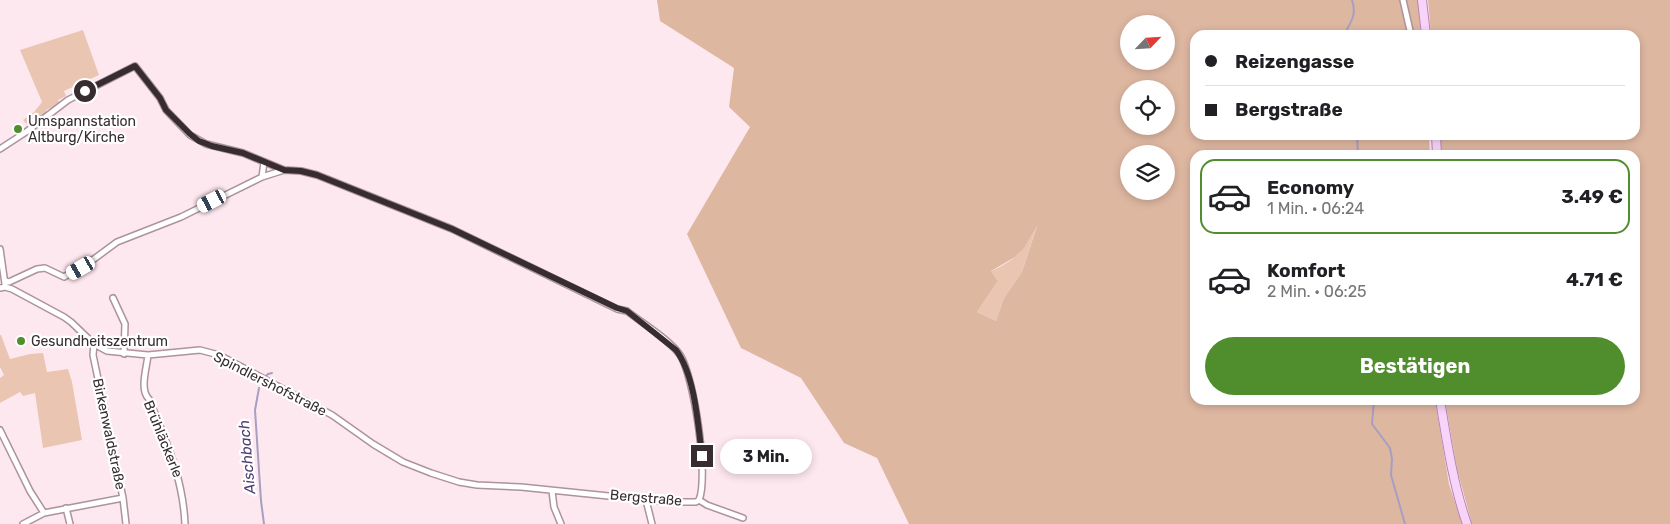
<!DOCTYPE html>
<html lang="de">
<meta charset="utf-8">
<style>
:root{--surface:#fff;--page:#f2f2f2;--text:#202124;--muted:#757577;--line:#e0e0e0;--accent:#508d2d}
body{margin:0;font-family:Rubik,sans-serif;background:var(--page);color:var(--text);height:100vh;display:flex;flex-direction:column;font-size:19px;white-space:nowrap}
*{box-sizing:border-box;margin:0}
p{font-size:16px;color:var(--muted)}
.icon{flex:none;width:28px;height:28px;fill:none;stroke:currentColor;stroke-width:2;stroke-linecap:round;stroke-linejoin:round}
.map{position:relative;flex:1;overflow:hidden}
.sheet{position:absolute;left:1190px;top:150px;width:450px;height:255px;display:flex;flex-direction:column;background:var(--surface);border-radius:15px;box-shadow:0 2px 8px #0003}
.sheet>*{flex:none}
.guide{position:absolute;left:1190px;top:30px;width:450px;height:110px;border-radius:15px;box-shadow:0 2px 8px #0003;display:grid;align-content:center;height:110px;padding:0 15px;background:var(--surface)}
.needle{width:32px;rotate:65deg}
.tools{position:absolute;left:1120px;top:15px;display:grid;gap:10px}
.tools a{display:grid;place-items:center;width:55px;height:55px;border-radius:50%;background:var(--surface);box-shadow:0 2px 8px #0003;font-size:25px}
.end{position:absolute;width:22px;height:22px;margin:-11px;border:6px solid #372d30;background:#fff;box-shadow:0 0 0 2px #fff}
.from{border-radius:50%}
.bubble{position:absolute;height:35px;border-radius:18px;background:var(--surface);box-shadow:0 2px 8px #0003;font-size:16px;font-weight:700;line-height:35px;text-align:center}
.car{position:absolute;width:15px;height:30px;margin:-15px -8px;border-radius:6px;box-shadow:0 0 4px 1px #0007;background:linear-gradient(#fff 24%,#345 0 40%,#fff 0 76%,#345 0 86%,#fff 0)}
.guide b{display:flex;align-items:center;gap:18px;height:48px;font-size:19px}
.guide b+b{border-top:1px solid var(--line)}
.guide i{width:12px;height:12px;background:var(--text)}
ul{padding:9px 0 0;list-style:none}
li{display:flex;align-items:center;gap:15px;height:75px;margin:0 10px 8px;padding:0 5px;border:2px solid transparent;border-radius:15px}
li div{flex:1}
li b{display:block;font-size:19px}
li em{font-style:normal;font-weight:700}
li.on{border-color:var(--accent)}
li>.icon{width:45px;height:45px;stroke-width:1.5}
.primary-button{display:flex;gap:10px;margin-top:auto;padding:10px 15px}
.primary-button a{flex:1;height:58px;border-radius:30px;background:var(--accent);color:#fff;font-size:20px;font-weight:700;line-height:58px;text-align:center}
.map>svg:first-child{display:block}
.green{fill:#eac6b2}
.forest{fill:#deb7a1;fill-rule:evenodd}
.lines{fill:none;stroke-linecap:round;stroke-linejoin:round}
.stream{stroke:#a79ec3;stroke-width:2}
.street-casing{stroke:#ac939c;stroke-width:8}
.primary-casing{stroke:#b287b1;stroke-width:10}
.street{stroke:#fff;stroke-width:5}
.primary{stroke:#f8d4fa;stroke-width:8}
.route{stroke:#372d30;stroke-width:6}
.poi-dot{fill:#508d2d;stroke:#fff;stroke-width:2}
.labels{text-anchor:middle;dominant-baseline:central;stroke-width:4.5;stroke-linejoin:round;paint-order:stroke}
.poi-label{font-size:14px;fill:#372d30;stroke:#fff;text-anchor:start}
.street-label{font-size:14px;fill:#372d30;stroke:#fff}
.water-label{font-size:15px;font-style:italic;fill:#4f3f72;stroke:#fff}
</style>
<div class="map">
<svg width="1670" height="524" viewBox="0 0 1670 524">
<rect width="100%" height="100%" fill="#fee8f0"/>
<path class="green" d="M83,30L99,75L64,91L66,96L58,100L60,104L46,110L47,113L30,128L23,120L34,112L42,102L20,50Z
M1038,222L1022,272L1004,298L996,321L977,312L998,281L991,271C1019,259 1025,248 1038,222Z
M0,335H1L10,359L30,354L43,353L47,372L68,369L72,382L82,440L43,448L35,393L23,396L20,392L0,403V378L4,375L0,367Z"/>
<path class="forest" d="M657,0H1418L1421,35H1195V135H1429L1430,155H1195V400H1435L1449,484L1462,524H909L877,458L844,443L801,378L741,348L687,234L750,127L729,107L734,68L660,21ZM1129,24H1166V61H1129ZM1129,89H1166V126H1129ZM1129,154H1166V191H1129ZM1037,226L1022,272L1004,298L996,321L977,312L998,281L991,271L1015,257L1024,248Z
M1428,0H1670V524H1472L1457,469L1445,400H1635V155H1442L1440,135H1635V35H1431Z"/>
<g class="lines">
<path class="stream" d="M1344,35C1351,21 1357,16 1352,0
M1357,135L1358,155
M265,377L268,374L272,373
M259,388L255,410L261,501L264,524
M1374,400L1372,424L1390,448L1392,459L1391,475L1405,524"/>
<g class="street-casing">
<path id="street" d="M1403,0L1411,35
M0,149L26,132L68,100L135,66L160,98L166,110L190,135L206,144L243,153L284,170
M262,177L264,162
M0,249L5,284
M0,288L5,287L12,289L64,317L71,322L94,344L107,351L148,355L200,350L219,355L332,415L373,444L403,462L431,473L459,482L477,485L521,487L667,502H696L699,500C709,477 694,376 680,355C670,340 642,323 627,311L617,309L452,229L317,175L301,171L284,170L262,177L181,217L117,242L94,259L64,277L45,268L37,269L9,282L5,281
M113,298L125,324L124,354
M94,344L93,355L123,498L126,524
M148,355C147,367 139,390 149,399C166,441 183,478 185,524
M0,430L30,491L44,513
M552,491L554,507L561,524
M646,500L652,524
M699,500L707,505L743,518
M66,508L70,524
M23,524L44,513L123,498"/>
</g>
<g class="primary-casing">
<path id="primary" d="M1422,0L1426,35
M1436,135L1437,155
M1440,400C1447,442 1453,484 1467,524"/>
</g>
<use href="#street" class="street"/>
<use href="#primary" class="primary"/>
</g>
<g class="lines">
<path class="route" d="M85,91L135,66L160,98L166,110L190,134L199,141L212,146L243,153L284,170L301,171L317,175L452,229L617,308L627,311L676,350C695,375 698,425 702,456"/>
</g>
<g class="poi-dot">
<circle cx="18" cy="129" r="5"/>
<circle cx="21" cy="341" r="5"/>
</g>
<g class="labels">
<g class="poi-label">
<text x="28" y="121">Umspannstation<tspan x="28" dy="16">Altburg/Kirche</tspan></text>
<text x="31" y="341">Gesundheitszentrum</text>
</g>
<g class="street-label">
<text transform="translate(270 384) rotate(27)">Spindlershofstraße</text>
<text transform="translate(109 434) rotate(78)">Birkenwaldstraße</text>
<text transform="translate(163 439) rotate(68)">Brühläckerle</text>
<text transform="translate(646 498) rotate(5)">Bergstraße</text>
</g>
<g class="water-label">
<text transform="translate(247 457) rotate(-95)">Aischbach</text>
</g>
</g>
</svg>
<div class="tools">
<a><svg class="needle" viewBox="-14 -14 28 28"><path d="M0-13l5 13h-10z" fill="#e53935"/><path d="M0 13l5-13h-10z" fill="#757577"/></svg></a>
<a><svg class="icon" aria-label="locate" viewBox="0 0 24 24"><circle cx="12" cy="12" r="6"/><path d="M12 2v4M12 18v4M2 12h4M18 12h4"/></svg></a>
<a><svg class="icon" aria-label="layers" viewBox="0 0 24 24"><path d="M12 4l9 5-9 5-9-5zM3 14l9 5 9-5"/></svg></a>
</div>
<i class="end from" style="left:85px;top:91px"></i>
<i class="end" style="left:702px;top:456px"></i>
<div class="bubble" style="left:720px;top:439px;width:92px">3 Min.</div>
<i class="car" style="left:212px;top:201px;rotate:243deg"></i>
<i class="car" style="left:81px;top:268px;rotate:240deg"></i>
<div class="guide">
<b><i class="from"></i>Reizengasse</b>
<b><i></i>Bergstraße</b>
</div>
<section class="sheet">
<ul>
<li class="on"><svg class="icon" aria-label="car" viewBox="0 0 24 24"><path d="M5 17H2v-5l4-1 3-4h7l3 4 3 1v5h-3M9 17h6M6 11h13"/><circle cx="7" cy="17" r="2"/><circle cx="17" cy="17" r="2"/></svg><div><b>Economy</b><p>1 Min. · 06:24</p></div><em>3.49 €</em></li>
<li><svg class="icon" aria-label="car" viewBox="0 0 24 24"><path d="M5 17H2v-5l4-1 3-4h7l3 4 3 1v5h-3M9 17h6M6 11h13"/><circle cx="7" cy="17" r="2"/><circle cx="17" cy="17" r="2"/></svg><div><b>Komfort</b><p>2 Min. · 06:25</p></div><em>4.71 €</em></li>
</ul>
<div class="primary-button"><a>Bestätigen</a></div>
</section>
</div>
